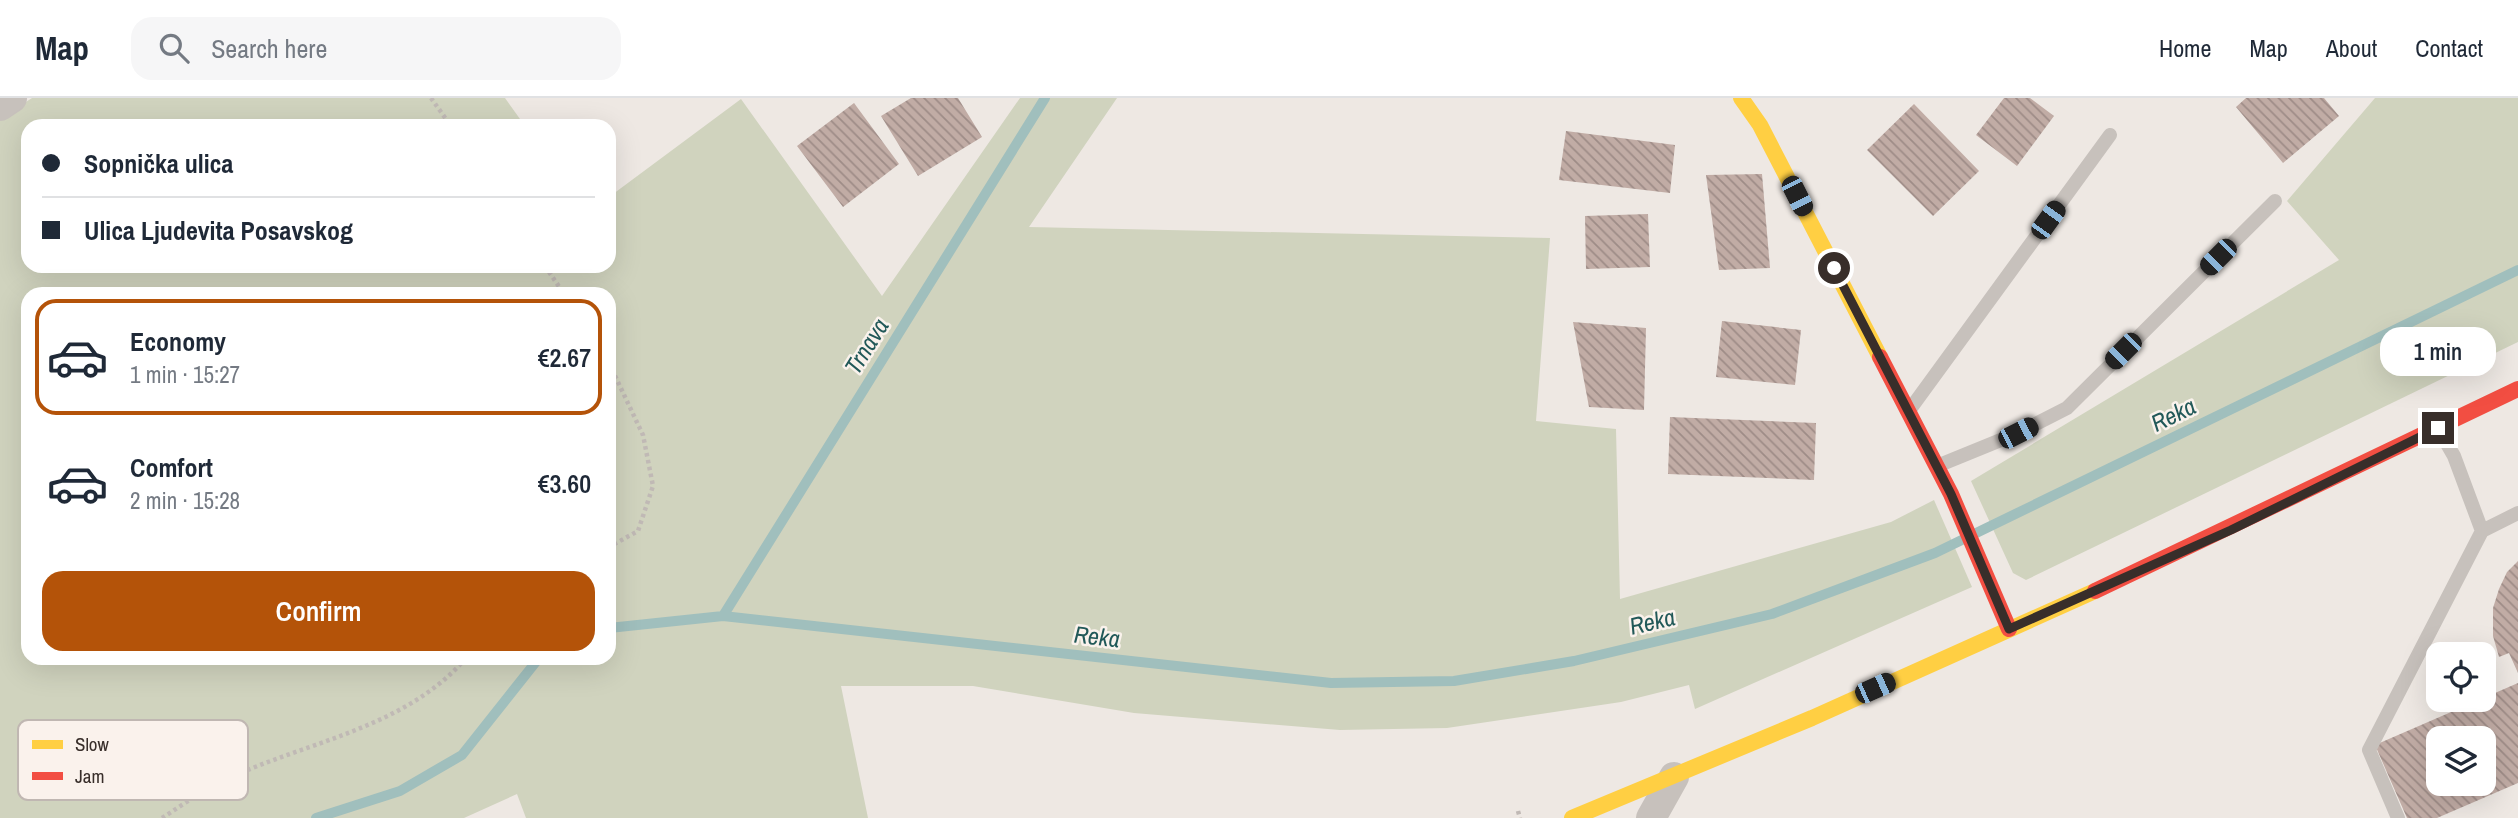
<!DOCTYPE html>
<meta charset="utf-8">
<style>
:root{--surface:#fff;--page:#f6f6f7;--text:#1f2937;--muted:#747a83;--line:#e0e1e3;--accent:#b45309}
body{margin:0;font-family:"Archivo Narrow",sans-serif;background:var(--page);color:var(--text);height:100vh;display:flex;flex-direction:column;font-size:26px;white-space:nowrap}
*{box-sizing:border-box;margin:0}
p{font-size:23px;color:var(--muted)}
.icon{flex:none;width:38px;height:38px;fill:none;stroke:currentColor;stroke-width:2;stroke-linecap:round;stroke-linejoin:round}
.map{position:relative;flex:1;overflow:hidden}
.panel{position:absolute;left:21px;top:189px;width:595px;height:378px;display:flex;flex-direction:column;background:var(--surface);border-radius:21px;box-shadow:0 7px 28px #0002}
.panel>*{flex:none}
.banner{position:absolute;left:21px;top:21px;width:595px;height:154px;border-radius:21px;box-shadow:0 7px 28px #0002;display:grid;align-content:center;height:154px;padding:0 21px;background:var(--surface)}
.buttons{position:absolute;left:2426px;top:544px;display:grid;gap:14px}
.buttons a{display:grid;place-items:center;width:70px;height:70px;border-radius:14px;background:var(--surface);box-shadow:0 7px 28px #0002;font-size:35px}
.end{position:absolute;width:32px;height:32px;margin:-16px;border:9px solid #382e2a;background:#fff;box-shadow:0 0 0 4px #fff}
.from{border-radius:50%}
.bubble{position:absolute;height:49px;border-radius:21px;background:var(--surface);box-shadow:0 7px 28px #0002;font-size:23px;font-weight:600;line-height:49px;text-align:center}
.car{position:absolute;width:21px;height:42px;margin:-21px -10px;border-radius:9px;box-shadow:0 0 5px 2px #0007;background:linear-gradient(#222 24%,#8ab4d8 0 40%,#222 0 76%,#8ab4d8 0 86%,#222 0)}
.banner b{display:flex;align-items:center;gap:24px;height:66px;font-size:26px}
.banner b+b{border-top:2px solid var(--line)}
.banner i{width:18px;height:18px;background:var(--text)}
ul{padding:12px 0 0;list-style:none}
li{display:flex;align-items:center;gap:21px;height:116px;margin:0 14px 10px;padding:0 7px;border:4px solid transparent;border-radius:21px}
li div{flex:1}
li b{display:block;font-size:26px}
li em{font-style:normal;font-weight:600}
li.selected{border-color:var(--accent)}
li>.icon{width:63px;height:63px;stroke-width:1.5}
.cta{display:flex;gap:14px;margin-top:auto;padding:14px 21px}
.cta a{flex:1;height:80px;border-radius:21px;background:var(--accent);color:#fff;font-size:28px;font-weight:600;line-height:80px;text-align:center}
header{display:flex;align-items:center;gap:42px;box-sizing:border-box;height:98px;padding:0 35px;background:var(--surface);border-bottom:2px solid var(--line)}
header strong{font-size:33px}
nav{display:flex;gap:38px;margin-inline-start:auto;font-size:24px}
.search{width:490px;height:63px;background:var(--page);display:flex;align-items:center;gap:18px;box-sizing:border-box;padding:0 24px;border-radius:21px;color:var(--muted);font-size:26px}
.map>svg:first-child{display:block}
.grass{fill:#d0d3be;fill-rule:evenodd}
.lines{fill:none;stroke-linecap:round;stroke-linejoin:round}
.stream{stroke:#a0bfbd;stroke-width:10}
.building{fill:url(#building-back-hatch);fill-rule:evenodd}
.path{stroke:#c0b9b5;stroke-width:4.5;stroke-dasharray:3.5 3.5;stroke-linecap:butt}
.lane{stroke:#c7c1bc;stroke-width:14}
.street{stroke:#c7c1bc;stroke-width:30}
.slow{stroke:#ffcf43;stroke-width:16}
.jam{stroke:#f24e42;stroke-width:16}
.route{stroke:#382e2a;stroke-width:9}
.labels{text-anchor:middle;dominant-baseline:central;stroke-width:5;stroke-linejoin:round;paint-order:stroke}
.water-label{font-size:24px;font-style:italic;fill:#215858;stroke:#faf2ec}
.key{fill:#faf2ec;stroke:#c0b7b2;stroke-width:2}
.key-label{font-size:19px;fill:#382e2a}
</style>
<header>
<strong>Map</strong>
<div class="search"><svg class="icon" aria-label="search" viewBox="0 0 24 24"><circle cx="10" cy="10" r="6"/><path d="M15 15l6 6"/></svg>Search here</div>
<nav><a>Home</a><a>Map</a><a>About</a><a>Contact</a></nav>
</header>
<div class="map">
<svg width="2518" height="720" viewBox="0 0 2518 720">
<defs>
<pattern id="building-back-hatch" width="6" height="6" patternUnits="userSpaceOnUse" patternTransform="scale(1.75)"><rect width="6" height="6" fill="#c1aca5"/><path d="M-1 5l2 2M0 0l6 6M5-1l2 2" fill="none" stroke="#9e8c87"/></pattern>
</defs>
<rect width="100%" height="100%" fill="#eee8e3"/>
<path class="grass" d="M32,0H505L525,28H28V168H609V99L741,1L882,198L1020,0H1117L1029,129L1550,140L1536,323L1616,331L1620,501L1891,424L1934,402L1972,489L1695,611L1689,587L1621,604L1447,630L1340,632L1134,615L973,588H841L868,720H526L517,696L464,720H0V21ZM28,196H609V560H28Z
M2375,0H2518V244L2026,482L2013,475L1971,383L2339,162L2287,103Z"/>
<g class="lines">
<path class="stream" d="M723,518L1045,0
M609,530L723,518L1331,585L1454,583L1574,563L1772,516L1935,455L2518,172
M316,720L400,693L462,657L539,560"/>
</g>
<path class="building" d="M911,0H958L982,39L918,78L881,18Z
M2004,0H2030L2054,18L2017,68L1976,37Z
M2246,0H2324L2339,18L2283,65L2236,9Z
M854,5L899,66L843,109L797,48Z
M1914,6L1979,73L1933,118L1867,52Z
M1566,33L1675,47L1670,95L1559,82Z
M1762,76L1770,170L1719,172L1706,77Z
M1648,116L1650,169L1586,171L1585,118Z
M1722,223L1801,232L1795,287L1716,279Z
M1573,224L1646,230L1644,312L1589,309Z
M1670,319L1816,325L1814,382L1668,376Z
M2518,463V575L2509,555L2499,559L2493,538V510L2499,491L2507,474Z
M2518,585V685L2437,720H2407L2375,647ZM2438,640H2483V686H2438Z"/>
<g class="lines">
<path class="path" d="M431,0L451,28
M545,168L564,196
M609,265L643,337L653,388L638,433L609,449
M1518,713L1520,720
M162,720C181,708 200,694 221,684C302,644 404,632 466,560"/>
<path class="lane" d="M1911,310L2110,37
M1937,368L2018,335L2067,310L2275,103
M2482,433L2518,415
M2398,720L2369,652L2482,433L2454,358L2439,332"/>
<path class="street" d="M0,8L12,0
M1651,720L1674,679"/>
<path class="slow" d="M1741,0L1760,27L1880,259
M1572,720L1812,620L2095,493"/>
<path class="jam" d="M1880,259L1951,396L2009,531
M2095,493L2518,291"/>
</g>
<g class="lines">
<path class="route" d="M1834,170L1951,396L2009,531L2231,432L2438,330"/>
</g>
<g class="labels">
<g class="water-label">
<text transform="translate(866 248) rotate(-58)">Trnava</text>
<text transform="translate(2173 316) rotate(-26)">Reka</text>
<text transform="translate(1652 523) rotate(-13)">Reka</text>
<text transform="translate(1097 538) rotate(6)">Reka</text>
</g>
</g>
<rect x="18" y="622" width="230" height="80" rx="10" class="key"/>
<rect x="32" y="642" width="31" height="9" fill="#ffcf43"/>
<rect x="32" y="674" width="31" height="8" fill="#f24e42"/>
<g class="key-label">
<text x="75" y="653">Slow</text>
<text x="75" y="685">Jam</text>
</g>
</svg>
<div class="buttons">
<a><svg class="icon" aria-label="locate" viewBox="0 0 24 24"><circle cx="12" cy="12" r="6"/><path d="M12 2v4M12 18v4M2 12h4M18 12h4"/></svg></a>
<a><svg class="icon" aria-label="layers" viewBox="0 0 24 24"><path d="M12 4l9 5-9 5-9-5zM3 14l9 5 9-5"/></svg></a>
</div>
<i class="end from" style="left:1834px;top:170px"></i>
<i class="end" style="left:2438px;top:330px"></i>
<div class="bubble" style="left:2380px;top:229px;width:116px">1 min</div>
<i class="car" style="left:1797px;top:98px;rotate:153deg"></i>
<i class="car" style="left:2048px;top:122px;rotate:36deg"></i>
<i class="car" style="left:2218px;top:159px;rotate:225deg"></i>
<i class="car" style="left:2123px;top:253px;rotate:225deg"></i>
<i class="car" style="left:2018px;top:335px;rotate:63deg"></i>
<i class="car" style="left:1875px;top:590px;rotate:66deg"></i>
<div class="banner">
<b><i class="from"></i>Sopnička ulica</b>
<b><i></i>Ulica Ljudevita Posavskog</b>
</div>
<section class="panel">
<ul>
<li class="selected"><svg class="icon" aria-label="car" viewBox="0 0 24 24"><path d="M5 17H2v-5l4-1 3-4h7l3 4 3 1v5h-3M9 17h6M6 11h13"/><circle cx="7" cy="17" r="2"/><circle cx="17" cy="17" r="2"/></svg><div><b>Economy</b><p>1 min · 15:27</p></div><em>€2.67</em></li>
<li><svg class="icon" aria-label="car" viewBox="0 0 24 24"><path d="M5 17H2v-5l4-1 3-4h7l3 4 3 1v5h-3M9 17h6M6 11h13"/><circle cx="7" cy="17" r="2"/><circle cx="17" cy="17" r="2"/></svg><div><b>Comfort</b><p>2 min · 15:28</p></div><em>€3.60</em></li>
</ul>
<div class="cta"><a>Confirm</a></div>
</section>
</div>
